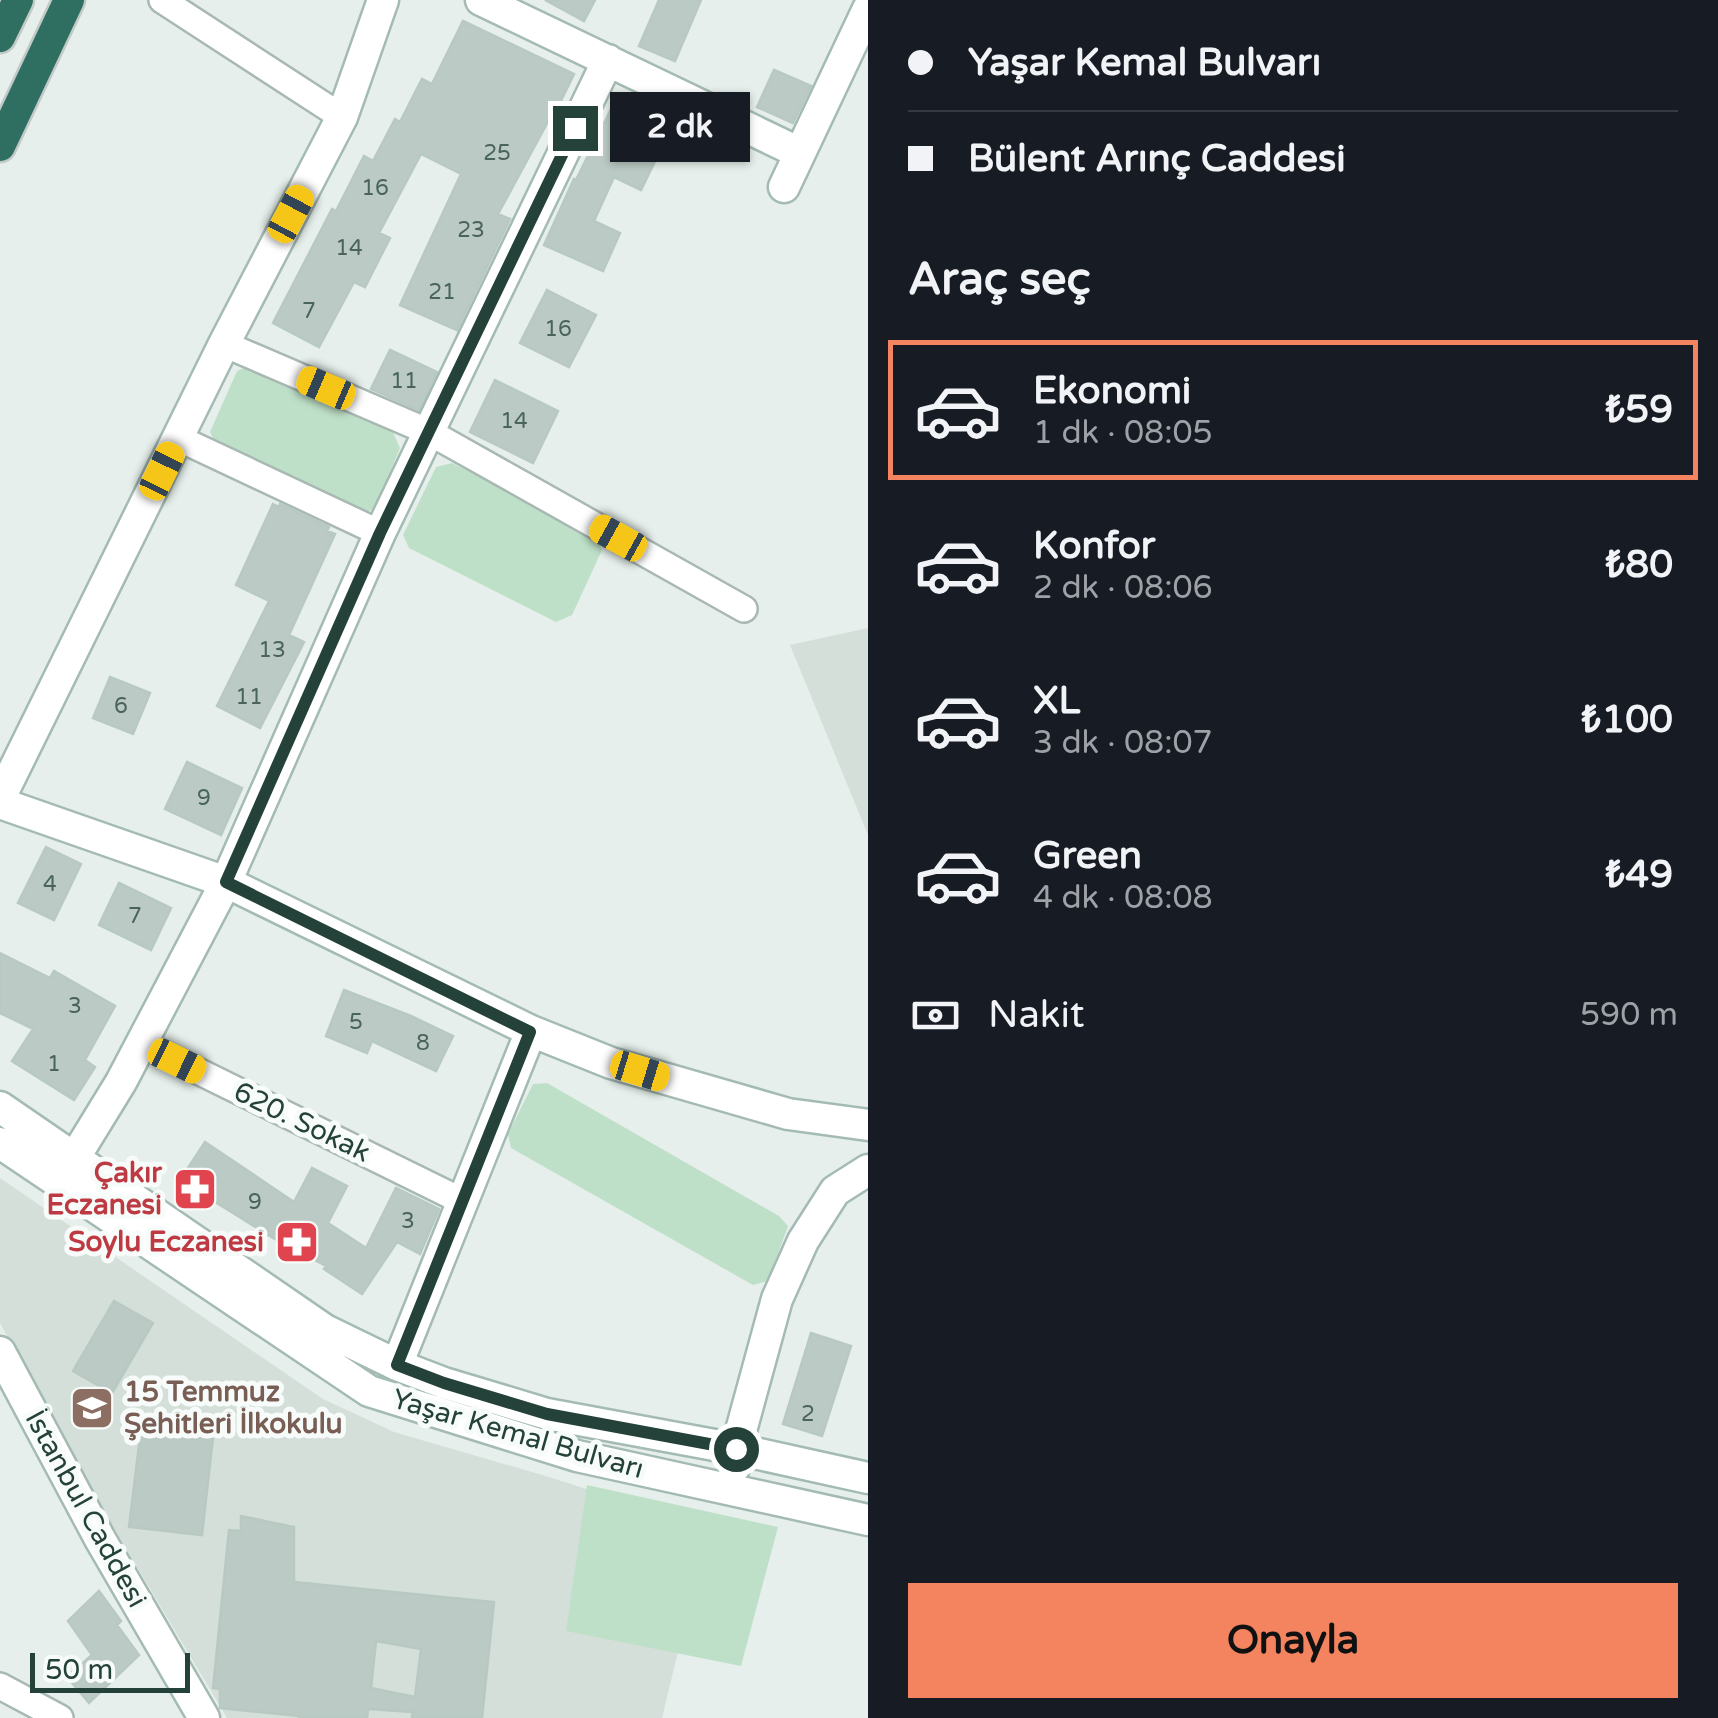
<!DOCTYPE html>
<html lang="tr">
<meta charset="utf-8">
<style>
:root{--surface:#171b24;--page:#20242c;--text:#f1f3f6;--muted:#9ea1a6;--line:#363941;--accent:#f4845f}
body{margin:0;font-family:"Varela Round",sans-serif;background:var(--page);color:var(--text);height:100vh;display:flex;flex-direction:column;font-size:38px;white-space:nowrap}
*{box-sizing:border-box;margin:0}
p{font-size:32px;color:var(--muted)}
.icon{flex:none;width:55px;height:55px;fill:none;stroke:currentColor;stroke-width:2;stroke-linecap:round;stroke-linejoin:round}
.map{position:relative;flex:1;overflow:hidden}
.side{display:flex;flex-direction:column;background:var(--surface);width:850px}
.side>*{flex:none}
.banner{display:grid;align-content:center;height:220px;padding:0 40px;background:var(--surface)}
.scale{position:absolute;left:30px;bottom:25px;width:160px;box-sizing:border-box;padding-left:10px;border:5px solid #24423a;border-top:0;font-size:28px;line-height:35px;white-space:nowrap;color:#24423a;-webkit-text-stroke:8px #f7fbf9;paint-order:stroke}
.end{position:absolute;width:45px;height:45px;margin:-22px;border:12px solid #24423a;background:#fff;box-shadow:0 0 0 5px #fff}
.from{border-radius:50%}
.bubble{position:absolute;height:70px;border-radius:0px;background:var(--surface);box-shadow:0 2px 8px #0004;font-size:32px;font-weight:700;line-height:70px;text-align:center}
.car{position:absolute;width:30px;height:60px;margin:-30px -15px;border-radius:12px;box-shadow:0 0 8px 2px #0007;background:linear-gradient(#f5c518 24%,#345 0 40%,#f5c518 0 76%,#345 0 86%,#f5c518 0)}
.banner b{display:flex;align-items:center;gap:35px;height:95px;font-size:38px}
.banner b+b{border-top:2px solid var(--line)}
.banner i{width:25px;height:25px;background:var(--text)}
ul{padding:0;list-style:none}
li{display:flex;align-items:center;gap:30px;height:140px;margin:0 20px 15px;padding:0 20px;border:5px solid transparent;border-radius:0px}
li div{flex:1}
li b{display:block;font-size:38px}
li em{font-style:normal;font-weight:700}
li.selected{border-color:var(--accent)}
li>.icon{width:90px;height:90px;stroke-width:1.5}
h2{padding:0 40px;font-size:45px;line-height:120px}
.pay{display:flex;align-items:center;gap:25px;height:110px;padding:0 40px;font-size:38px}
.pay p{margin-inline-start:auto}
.button{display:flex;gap:20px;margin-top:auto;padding:20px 40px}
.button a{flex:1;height:115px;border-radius:0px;background:var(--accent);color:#111;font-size:40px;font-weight:700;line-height:115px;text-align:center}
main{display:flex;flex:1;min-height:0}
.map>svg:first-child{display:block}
.built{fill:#d4dfda}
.green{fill:#bfe0c8}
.building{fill:#bbcac4;stroke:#b8c9c2;stroke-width:2.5;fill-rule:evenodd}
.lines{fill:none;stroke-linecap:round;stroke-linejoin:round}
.street-casing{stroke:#a8b8b2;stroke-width:30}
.secondary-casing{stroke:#a4bbb3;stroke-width:35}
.highway-casing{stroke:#c2cac8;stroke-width:35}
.street{stroke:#fff;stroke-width:25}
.secondary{stroke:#fff;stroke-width:30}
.highway{stroke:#2f6f62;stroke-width:30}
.route{stroke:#24423a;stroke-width:12}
.labels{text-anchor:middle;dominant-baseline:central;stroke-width:10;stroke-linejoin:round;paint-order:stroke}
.number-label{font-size:22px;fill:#4a645c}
.street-label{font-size:28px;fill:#24423a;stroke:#f7fbf9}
.health-label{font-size:28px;font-weight:bold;fill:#be3a42;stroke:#f7fbf9;text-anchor:end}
.education-label{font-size:28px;font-weight:bold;fill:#785e54;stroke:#f7fbf9;text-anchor:start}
</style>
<main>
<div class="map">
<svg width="868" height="1718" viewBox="0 0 868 1718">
<rect width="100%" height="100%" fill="#e6efeb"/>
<path class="built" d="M868,628V835L790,645Z
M0,1178L323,1399L394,1432L549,1477L708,1528L662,1718H227L90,1488L0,1323Z"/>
<path class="green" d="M257,362L390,426L400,448L375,509L360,514L218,449L210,432L237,371Z
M452,463L594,534L602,550L572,615L556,622L409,548L403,535L436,467Z
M547,1083L779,1216L788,1226L768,1281L753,1285L511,1148L508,1134L533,1084Z
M587,1485L778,1527L741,1666L566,1631Z"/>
<path class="building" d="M545,0H595L584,21Z
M659,0H701L675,61L639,46Z
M463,21L574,74L553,117L551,116L498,214L510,219L457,330L400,305L461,174L421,154L379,233L390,238L365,287L354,282L319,347L273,323L332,209L336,211L364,156L373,161L395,119L400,122L422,79L432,84Z
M774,70L811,86L793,123L757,107Z
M617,97L673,124L641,190L614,177L594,221L620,233L603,271L544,245L574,179L576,180Z
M547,290L596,315L569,367L520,343Z
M390,350L437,372L419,410L371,389Z
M495,380L558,411L533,463L470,432Z
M273,504L279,507L280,504L329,527L327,531L335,534L289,635L304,642L260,728L217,706L269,601L236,585Z
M110,677L150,693L133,734L93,718Z
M187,762L242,788L221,835L165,809Z
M46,847L81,864L54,920L18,903Z
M119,883L171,908L151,950L99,925Z
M0,953L50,978L54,971L115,1006L85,1060L95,1067L74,1100L12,1061L33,1029L0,1013Z
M344,990L411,1016L453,1036L436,1071L372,1041L367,1053L326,1036Z
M205,1142L294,1202L312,1168L347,1186L328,1223L366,1248L396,1188L439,1209L420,1254L397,1242L362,1294L324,1269L326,1266L273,1238L180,1180Z
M114,1301L153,1323L112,1393L73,1371Z
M811,1333L851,1346L822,1436L783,1424Z
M141,1429L213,1437L202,1535L129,1527Z
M241,1516L294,1527V1582L494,1602L482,1718H412L413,1712L368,1709L367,1718H299V1716L220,1708V1689L213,1688L229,1530L241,1531ZM376,1641L421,1649L415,1697L371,1688Z
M99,1591L121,1621L117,1625L139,1655L89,1703L67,1677L92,1655L68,1621Z"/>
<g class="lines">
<g class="street-casing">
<path id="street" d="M162,0L342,117
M224,344L429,432L744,609
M178,438L380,533
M141,1043L462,1201
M0,1686L60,1718"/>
</g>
<g class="secondary-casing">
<path id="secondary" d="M481,0L800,153
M784,187L868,9
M0,798L224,344L342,117L383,0
M0,803L226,882L531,1031L611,1063L788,1114L868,1125
M0,1107L325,1330L397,1365L444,1383L547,1414L736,1449L868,1478
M0,1143L369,1391L577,1456L868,1520
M75,1157L121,1082L226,882L380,533L608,60
M0,1352L100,1539L204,1718
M397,1365L531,1031
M734,1468L736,1449L777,1299L803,1241L835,1191L868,1170"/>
</g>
<g class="highway-casing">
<path id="highway" d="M0,37L18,0
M0,146L69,0"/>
</g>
<use href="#street" class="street"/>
<use href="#secondary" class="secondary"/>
<use href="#highway" class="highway"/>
</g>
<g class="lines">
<path class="route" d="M575,128L380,533L226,882L530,1032L397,1365L444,1383L547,1414L736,1449"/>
</g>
<defs>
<g id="pharmacy-square" transform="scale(2.25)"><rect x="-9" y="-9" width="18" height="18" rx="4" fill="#e0444e" stroke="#f7fbf9"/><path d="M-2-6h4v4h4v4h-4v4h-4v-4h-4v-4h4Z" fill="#fff"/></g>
<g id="school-square" transform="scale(2.25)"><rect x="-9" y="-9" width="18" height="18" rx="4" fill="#8d6e63" stroke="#f7fbf9"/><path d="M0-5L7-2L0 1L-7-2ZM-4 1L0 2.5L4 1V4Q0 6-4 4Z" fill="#fff"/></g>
</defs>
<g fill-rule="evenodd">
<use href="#pharmacy-square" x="195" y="1189"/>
<use href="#pharmacy-square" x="297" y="1242"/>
<use href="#school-square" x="92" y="1408"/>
</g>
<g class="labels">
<g class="number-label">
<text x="497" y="153">25</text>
<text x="375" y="188">16</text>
<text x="471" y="230">23</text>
<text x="349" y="248">14</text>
<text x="442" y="292">21</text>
<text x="309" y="311">7</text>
<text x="558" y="329">16</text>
<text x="404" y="381">11</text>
<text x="514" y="421">14</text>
<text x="272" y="650">13</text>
<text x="249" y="697">11</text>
<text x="121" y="706">6</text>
<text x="204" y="798">9</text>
<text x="50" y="884">4</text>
<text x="135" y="916">7</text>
<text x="75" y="1006">3</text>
<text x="356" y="1022">5</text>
<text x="423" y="1043">8</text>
<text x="54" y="1064">1</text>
<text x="255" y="1202">9</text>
<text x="408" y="1221">3</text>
<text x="808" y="1414">2</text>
</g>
<g class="street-label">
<text transform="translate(302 1122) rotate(26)">620. Sokak</text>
<text transform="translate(518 1434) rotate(16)">Yaşar Kemal Bulvarı</text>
<text transform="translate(86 1509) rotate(61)">İstanbul Caddesi</text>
</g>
<g class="health-label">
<text x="162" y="1173">Çakır<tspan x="162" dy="32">Eczanesi</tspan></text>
<text x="264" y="1242">Soylu Eczanesi</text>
</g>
<g class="education-label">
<text x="124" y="1392">15 Temmuz<tspan x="124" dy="32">Şehitleri İlkokulu</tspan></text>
</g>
</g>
</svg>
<div class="scale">50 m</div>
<i class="end from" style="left:736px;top:1449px"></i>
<i class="end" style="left:575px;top:128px"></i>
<div class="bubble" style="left:610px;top:92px;width:140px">2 dk</div>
<i class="car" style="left:291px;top:214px;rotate:28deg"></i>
<i class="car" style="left:326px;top:388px;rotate:293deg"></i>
<i class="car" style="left:162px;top:471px;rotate:26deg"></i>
<i class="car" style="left:618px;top:538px;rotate:299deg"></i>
<i class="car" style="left:177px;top:1061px;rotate:116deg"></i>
<i class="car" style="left:640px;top:1071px;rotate:107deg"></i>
</div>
<section class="side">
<div class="banner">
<b><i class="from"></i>Yaşar Kemal Bulvarı</b>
<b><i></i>Bülent Arınç Caddesi</b>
</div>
<h2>Araç seç</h2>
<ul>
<li class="selected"><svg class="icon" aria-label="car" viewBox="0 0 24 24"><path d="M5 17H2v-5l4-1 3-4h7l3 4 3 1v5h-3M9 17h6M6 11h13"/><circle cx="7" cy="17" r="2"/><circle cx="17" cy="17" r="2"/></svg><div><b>Ekonomi</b><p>1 dk · 08:05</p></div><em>₺59</em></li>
<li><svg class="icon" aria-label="car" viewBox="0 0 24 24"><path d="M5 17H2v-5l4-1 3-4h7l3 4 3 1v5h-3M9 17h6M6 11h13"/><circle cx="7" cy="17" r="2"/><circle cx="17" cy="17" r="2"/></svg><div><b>Konfor</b><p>2 dk · 08:06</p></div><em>₺80</em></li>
<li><svg class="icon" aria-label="car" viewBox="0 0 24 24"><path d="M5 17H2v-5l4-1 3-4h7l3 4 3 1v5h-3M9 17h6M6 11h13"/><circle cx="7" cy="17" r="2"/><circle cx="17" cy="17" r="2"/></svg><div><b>XL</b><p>3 dk · 08:07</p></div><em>₺100</em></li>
<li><svg class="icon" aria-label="car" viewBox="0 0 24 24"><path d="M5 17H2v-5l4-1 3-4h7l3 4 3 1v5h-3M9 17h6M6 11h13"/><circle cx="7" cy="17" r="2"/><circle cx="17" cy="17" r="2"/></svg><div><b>Green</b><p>4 dk · 08:08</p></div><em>₺49</em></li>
</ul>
<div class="pay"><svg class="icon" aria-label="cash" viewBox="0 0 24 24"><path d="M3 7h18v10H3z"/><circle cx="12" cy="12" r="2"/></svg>Nakit<p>590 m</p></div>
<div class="button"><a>Onayla</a></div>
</section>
</main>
